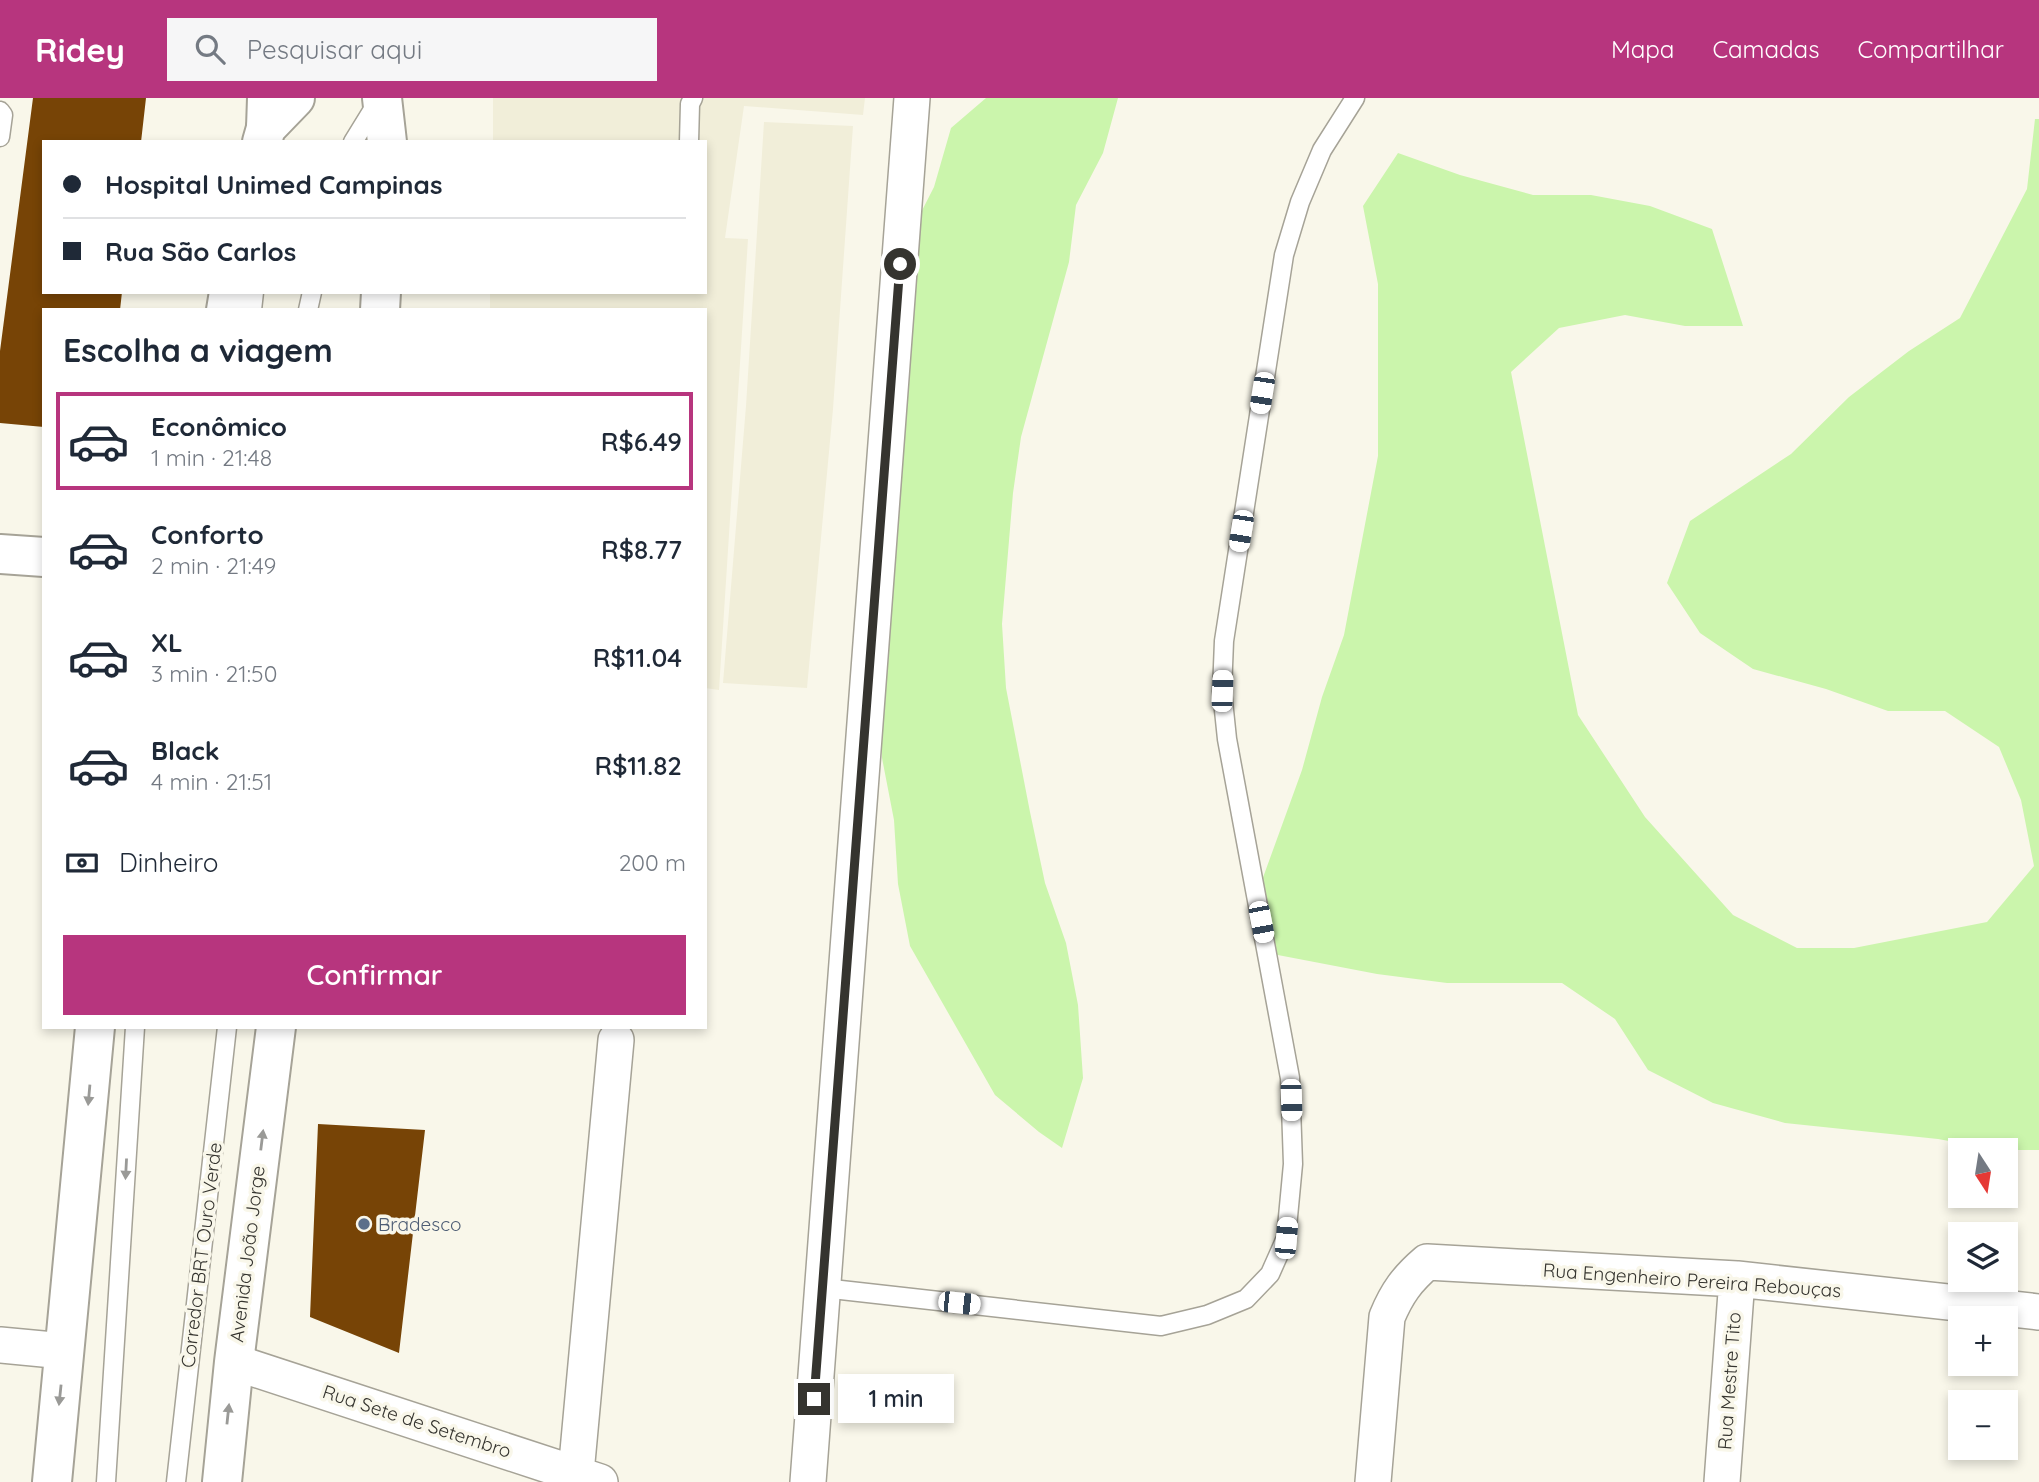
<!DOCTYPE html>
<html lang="pt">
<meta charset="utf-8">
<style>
:root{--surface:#fff;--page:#f6f6f7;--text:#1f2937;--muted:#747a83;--line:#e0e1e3;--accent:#b7357e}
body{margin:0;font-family:Quicksand,sans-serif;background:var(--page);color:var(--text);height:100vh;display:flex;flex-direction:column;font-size:26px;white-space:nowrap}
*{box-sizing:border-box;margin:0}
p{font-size:23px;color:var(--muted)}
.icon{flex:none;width:38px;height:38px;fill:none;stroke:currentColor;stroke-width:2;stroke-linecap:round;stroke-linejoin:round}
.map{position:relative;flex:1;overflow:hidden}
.sheet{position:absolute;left:42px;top:210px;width:665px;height:721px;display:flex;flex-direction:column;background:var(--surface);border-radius:0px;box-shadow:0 4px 10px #0003}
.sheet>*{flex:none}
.top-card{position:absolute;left:42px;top:42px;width:665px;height:154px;border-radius:0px;box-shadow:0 4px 10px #0003;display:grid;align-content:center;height:154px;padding:0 21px;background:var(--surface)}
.needle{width:46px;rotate:168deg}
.buttons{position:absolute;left:1948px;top:1040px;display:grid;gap:14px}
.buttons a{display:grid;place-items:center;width:70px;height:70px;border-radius:0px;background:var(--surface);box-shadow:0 4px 10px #0003;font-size:35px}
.end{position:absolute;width:32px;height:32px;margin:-16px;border:9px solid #35342f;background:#fff;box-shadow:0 0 0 4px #fff}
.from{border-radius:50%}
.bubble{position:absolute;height:49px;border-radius:0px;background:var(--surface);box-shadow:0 4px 10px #0003;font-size:23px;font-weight:600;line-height:49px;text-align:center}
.car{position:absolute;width:21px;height:42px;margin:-21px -10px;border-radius:9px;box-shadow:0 0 5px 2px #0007;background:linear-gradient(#fff 24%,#345 0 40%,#fff 0 76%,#345 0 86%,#fff 0)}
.top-card b{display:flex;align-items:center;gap:24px;height:66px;font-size:26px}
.top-card b+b{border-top:2px solid var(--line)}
.top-card i{width:18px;height:18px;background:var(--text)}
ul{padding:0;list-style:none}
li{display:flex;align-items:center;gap:21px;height:98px;margin:0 14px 10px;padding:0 7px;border:4px solid transparent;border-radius:0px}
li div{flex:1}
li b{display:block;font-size:26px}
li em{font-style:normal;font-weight:600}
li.on{border-color:var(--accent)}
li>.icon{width:63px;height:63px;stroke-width:1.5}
h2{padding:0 21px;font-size:32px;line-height:84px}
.pay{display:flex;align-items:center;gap:18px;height:77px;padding:0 21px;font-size:26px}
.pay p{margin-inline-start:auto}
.cta{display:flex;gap:14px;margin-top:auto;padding:14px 21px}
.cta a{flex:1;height:80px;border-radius:0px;background:var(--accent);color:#fff;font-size:28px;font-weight:600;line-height:80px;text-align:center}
header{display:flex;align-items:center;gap:42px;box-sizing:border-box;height:98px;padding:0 35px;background:var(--accent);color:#fff}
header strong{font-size:33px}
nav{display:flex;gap:38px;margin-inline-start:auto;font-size:24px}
.search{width:490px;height:63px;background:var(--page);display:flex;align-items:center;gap:18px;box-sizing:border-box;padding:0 24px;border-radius:0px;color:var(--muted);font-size:26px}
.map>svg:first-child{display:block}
.built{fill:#f1eed9}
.green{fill:#cbf5ac}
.building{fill:#774406}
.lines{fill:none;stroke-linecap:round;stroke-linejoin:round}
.lane-casing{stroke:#a6a397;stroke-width:21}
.street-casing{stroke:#a6a397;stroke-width:38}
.secondary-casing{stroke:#a6a397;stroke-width:42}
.primary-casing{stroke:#a6a397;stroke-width:42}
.highway-casing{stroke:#a6a397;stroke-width:42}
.lane{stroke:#fff;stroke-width:18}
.street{stroke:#fff;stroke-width:35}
.secondary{stroke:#fff;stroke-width:38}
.primary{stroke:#fff;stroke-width:38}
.highway{stroke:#fff;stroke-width:38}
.oneway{fill:#9a9a97}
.route{stroke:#35342f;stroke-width:9}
.service-dot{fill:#5c6f8a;stroke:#f9f7ea;stroke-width:2.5}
.labels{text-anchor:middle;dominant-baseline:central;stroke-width:7;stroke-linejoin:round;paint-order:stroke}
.service-label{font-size:19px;fill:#4e5e75;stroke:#f9f7ea;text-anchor:start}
.street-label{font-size:19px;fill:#35342f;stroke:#f9f7ea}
</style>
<header>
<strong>Ridey</strong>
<div class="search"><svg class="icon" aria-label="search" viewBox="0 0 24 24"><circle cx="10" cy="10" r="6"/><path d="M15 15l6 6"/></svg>Pesquisar aqui</div>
<nav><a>Mapa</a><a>Camadas</a><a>Compartilhar</a></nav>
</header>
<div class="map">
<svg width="2039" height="1384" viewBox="0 0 2039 1384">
<rect width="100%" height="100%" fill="#f9f7ea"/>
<path class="built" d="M493,0H865L863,17L744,8L725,140L748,141L719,592L705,590V212H490V194H705V44H493Z
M764,24L853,28L833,311L807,590L723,585L746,308Z"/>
<path class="green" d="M986,0H1118L1103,55L1076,107L1069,164L1021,339L1013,395L1002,526L1006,590L1030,714L1045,785L1066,845L1078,907L1083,980L1062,1050L1039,1034L995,997L910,848L898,786L894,722L882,660L874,524L908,140L934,89L951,30Z
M2035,21H2039V1052H1998L1938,1041L1785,1025L1713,1005L1648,972L1615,921L1562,885H1447L1377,876L1257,853V796L1302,672L1322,599L1344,537L1378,358V186L1363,108L1398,55L1460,77L1533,97H1591L1650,108L1712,131L1743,228H1685L1625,217L1559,230L1511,274L1578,617L1645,719L1733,817L1797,850H1854L1987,824L2034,768L2021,702L1999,649L1945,613H1888L1826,591L1753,571L1700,535L1667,485L1690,423L1791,356L1849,299L1909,253L1960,220L2027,91Z"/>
<path class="building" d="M33,0H146L141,44H44V194H122L120,212H44V329L0,325V253Z
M318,1026L425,1032L399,1255L310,1219Z"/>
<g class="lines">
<g class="lane-casing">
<path id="lane" d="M0,13L3,17L0,39
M353,44L377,5
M689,44L690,6L693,0
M252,212L254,194
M308,212L312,194
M823,1190L1161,1228L1207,1217L1246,1201L1270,1176L1286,1140L1293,1066L1290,980L1227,641L1222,593L1224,543L1284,157L1300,104L1322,52L1355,0
M106,1384L135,929
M176,1384L227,929"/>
</g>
<g class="street-casing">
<path id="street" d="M0,1247L64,1253
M234,1264L600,1384
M576,1375L616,942
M808,1384L912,0
M1373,1384L1387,1219C1397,1195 1407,1181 1427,1164L1737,1181L2039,1214
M1722,1384L1737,1181"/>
</g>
<g class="secondary-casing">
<path id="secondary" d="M0,456L44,459"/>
</g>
<g class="primary-casing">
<path id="primary" d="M382,0L387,44
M262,44L266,30L295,0
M226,212L229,194
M380,212L381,194
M52,1384L95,929
M222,1384L234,1264L276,929"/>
</g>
<g class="highway-casing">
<path id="highway" d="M266,30L267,0"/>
</g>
<use href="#lane" class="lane"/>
<use href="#street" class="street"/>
<use href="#secondary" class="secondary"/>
<use href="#primary" class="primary"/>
<use href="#highway" class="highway"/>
</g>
<defs><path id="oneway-solid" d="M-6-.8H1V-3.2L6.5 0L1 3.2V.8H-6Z" transform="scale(1.75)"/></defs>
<g class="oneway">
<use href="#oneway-solid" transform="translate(89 997) rotate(95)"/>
<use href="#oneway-solid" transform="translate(262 1042) rotate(-83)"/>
<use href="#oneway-solid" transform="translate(126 1071) rotate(93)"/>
<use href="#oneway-solid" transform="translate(60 1297) rotate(96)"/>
<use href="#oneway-solid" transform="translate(228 1316) rotate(-84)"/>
</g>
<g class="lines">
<path class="route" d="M814,1301L900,166"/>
</g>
<circle class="service-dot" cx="364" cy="1126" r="7"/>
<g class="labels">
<g class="service-label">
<text x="378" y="1126">Bradesco</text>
</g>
<g class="street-label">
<text transform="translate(247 1156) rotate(-83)">Avenida João Jorge</text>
<text transform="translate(201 1157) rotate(-83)">Corredor BRT Ouro Verde</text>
<text transform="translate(1692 1182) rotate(4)">Rua Engenheiro Pereira Rebouças</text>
<text transform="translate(1729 1283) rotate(-86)">Rua Mestre Tito</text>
<text transform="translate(417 1323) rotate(18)">Rua Sete de Setembro</text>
</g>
</g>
</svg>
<div class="buttons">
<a><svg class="needle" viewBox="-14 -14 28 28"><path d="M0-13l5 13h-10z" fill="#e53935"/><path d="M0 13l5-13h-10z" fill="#747a83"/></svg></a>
<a><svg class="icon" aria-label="layers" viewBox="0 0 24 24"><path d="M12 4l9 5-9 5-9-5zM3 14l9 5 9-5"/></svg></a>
<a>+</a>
<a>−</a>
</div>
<i class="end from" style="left:900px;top:166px"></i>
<i class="end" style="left:814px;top:1301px"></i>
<div class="bubble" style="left:838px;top:1276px;width:116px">1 min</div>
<i class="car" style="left:1262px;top:295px;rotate:189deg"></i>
<i class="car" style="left:1241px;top:433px;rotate:189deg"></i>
<i class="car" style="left:1222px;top:593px;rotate:2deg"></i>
<i class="car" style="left:1261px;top:824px;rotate:169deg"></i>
<i class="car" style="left:1291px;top:1002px;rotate:178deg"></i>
<i class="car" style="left:1286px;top:1140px;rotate:5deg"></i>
<i class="car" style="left:959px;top:1205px;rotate:96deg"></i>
<div class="top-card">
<b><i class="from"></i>Hospital Unimed Campinas</b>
<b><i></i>Rua São Carlos</b>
</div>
<section class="sheet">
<h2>Escolha a viagem</h2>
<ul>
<li class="on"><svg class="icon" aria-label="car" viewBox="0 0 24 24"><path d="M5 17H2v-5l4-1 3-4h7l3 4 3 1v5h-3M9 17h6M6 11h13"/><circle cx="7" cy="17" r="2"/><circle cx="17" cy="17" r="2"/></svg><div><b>Econômico</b><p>1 min · 21:48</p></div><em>R$6.49</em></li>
<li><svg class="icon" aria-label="car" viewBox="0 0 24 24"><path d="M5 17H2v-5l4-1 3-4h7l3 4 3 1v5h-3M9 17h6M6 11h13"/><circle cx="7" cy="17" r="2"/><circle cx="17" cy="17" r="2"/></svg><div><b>Conforto</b><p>2 min · 21:49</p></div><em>R$8.77</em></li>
<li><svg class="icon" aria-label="car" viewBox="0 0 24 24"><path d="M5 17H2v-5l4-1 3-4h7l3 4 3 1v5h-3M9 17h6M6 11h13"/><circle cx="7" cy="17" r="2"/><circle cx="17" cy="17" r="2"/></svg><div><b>XL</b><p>3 min · 21:50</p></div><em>R$11.04</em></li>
<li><svg class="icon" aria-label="car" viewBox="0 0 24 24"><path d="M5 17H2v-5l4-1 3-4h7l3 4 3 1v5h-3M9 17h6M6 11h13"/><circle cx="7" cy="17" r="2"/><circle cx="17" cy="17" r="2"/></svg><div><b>Black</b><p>4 min · 21:51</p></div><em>R$11.82</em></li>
</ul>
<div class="pay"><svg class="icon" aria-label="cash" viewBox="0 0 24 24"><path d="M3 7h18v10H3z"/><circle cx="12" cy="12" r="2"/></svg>Dinheiro<p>200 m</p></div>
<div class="cta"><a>Confirmar</a></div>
</section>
</div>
